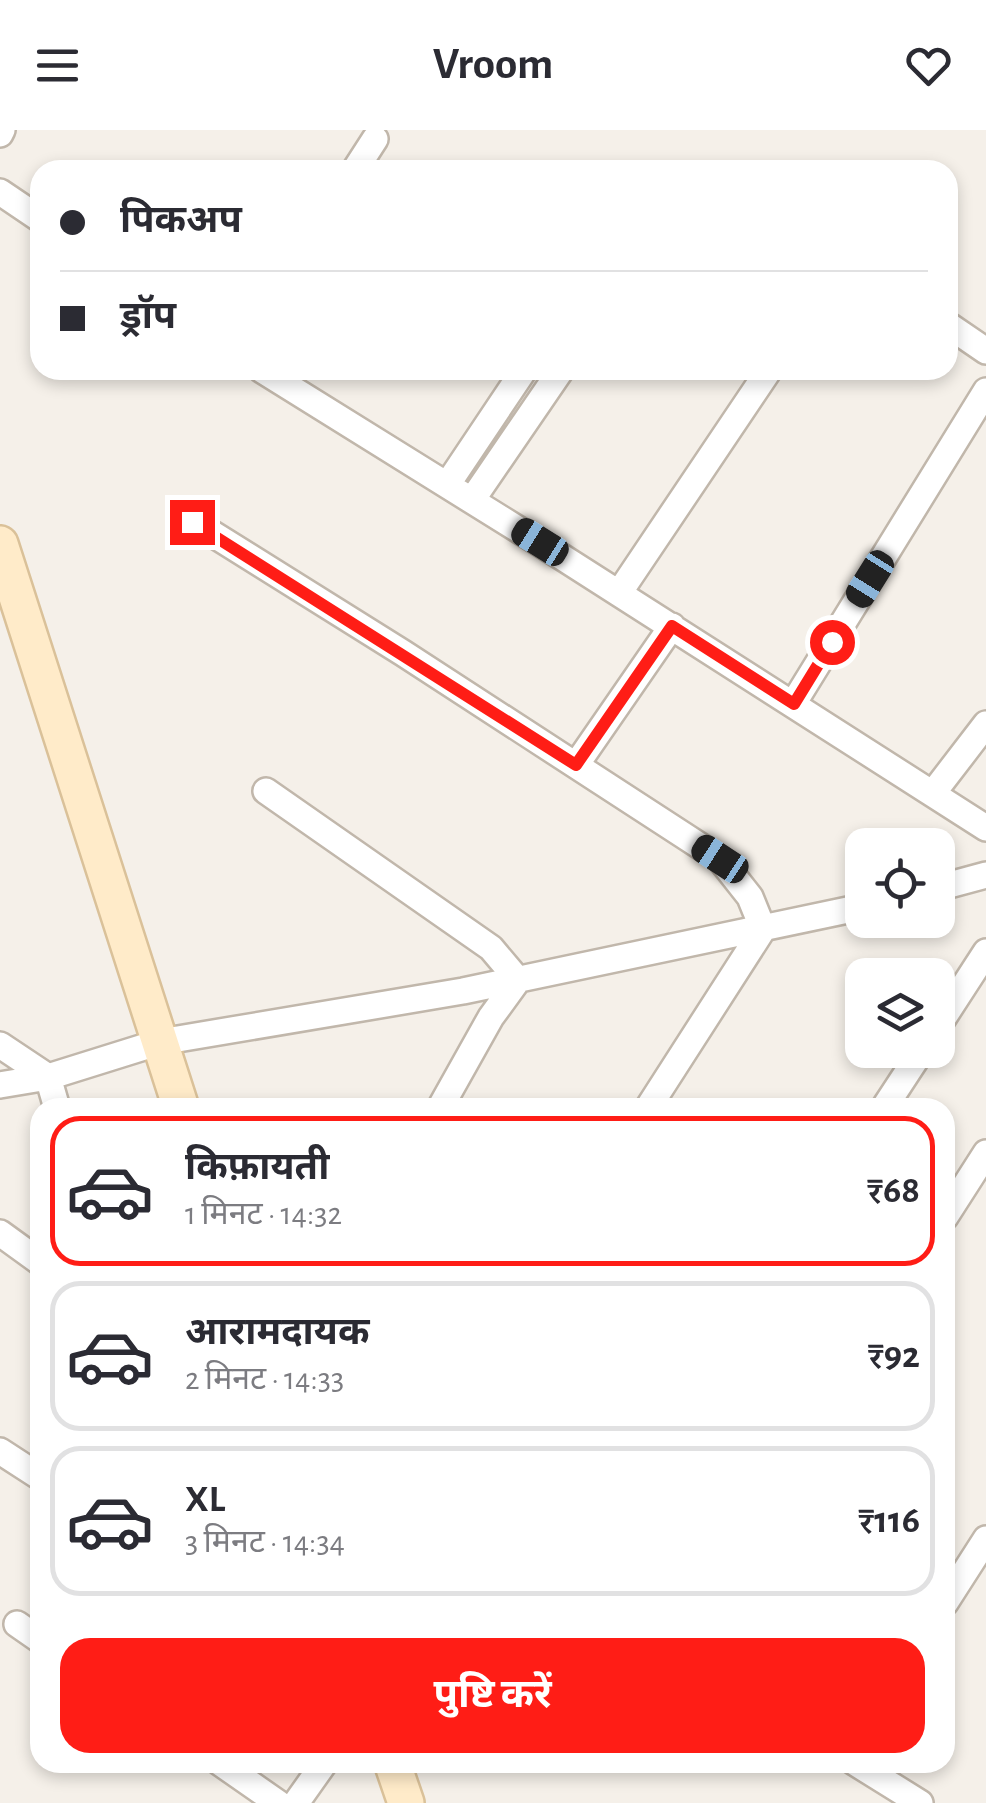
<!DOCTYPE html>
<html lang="hi">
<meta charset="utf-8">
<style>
:root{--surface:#fff;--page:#f2f2f3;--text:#2b2b33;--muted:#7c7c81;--line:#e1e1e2;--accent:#ff1d16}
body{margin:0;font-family:"Alegreya Sans","Noto Sans Devanagari",sans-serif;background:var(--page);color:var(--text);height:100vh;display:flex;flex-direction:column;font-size:38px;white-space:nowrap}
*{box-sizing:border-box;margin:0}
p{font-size:32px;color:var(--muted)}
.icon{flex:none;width:55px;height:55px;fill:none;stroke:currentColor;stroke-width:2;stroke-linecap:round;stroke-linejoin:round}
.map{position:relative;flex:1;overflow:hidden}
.sheet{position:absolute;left:30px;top:968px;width:925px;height:675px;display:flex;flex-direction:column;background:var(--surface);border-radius:30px;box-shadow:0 5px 15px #0003}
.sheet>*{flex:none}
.hud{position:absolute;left:30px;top:30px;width:928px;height:220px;border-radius:30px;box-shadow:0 5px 15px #0003;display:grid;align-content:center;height:220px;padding:0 30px;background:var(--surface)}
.tools{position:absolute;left:845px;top:698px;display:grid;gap:20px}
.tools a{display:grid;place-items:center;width:110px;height:110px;border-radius:20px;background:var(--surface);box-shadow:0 5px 15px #0003;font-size:50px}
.end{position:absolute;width:45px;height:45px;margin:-22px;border:12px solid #ff1d16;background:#fff;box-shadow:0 0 0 5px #fff}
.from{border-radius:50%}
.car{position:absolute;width:30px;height:60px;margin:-30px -15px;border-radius:12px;box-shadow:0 0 8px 2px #0007;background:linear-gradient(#222 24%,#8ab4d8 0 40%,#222 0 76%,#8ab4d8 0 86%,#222 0)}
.hud b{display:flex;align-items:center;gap:35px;height:95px;font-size:38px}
.hud b+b{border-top:2px solid var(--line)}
.hud i{width:25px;height:25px;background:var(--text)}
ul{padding:18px 0 0;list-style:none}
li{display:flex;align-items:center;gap:30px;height:150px;margin:0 20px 15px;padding:0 10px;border:5px solid var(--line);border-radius:30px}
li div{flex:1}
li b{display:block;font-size:38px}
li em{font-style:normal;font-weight:700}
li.selected{border-color:var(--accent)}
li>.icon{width:90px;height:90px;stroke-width:1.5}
.action{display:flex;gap:20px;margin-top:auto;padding:20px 30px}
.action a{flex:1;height:115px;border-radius:30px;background:var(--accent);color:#fff;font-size:40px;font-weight:700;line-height:115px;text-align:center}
header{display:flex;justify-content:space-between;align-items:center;height:130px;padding:0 30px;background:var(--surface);font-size:45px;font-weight:700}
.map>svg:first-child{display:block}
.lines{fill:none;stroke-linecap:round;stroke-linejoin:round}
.street-casing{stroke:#c1b7ab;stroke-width:30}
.secondary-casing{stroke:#dac199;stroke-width:40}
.street{stroke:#fff;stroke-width:25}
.secondary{stroke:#ffebc9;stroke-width:35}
.route{stroke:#ff1d16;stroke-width:12}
</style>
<header><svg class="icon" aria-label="menu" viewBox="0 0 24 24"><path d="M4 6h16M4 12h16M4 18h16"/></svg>Vroom<svg class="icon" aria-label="heart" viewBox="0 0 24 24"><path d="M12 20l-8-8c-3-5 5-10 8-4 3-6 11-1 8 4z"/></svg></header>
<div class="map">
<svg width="986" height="1673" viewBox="0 0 986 1673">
<rect width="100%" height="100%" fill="#f5f0e9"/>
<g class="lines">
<g class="street-casing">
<path id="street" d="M0,4L2,0
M355,40L375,9
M0,62L40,89
M948,195L986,221
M262,240L540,413L986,698
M447,355L524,240
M472,370L561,240
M192,391L403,523L720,729L750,767L763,799
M619,463L769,240
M793,574L986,261
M576,635L672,496
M266,661L491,818L518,850L491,887L440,978
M933,663L986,594
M938,758L986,745
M938,896L986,822
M0,915L48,947L57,978
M0,955L48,947L160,912L463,861L862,777
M648,978L763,799
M884,978L922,920
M945,1087L986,1023
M0,1103L40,1132
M0,1321L40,1347
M945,1473L986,1409
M17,1494L40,1510
M219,1632L278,1673
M854,1632L920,1673
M296,1673L325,1632"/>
</g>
<g class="secondary-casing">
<path id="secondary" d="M0,414L181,978
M392,1632L406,1673"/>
</g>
<use href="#street" class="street"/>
<use href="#secondary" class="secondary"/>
</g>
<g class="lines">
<path class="route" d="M192,392L576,635L672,496L794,574L832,512"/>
</g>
</svg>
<div class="tools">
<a><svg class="icon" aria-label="locate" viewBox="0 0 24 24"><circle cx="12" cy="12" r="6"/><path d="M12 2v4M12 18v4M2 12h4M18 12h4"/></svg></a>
<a><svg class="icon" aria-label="layers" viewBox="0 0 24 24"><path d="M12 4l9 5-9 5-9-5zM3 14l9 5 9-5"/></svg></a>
</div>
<i class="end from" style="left:832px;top:512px"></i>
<i class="end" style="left:192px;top:392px"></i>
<i class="car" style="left:540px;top:412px;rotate:302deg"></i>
<i class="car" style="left:870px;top:449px;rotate:212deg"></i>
<i class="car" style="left:720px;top:729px;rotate:303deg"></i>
<div class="hud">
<b><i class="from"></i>पिकअप</b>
<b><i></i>ड्रॉप</b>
</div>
<section class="sheet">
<ul>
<li class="selected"><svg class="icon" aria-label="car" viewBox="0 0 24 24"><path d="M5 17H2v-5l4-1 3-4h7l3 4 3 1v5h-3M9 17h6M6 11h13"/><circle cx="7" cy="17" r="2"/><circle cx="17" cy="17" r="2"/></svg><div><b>किफ़ायती</b><p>1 मिनट · 14:32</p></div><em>₹68</em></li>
<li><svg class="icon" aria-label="car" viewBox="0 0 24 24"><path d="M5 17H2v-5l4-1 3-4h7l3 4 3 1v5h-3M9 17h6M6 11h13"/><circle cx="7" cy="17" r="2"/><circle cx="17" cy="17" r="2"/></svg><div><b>आरामदायक</b><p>2 मिनट · 14:33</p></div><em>₹92</em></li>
<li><svg class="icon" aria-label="car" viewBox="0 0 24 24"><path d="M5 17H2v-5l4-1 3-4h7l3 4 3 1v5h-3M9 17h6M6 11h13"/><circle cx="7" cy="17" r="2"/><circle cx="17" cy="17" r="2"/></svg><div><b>XL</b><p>3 मिनट · 14:34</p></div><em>₹116</em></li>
</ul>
<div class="action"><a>पुष्टि करें</a></div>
</section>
</div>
